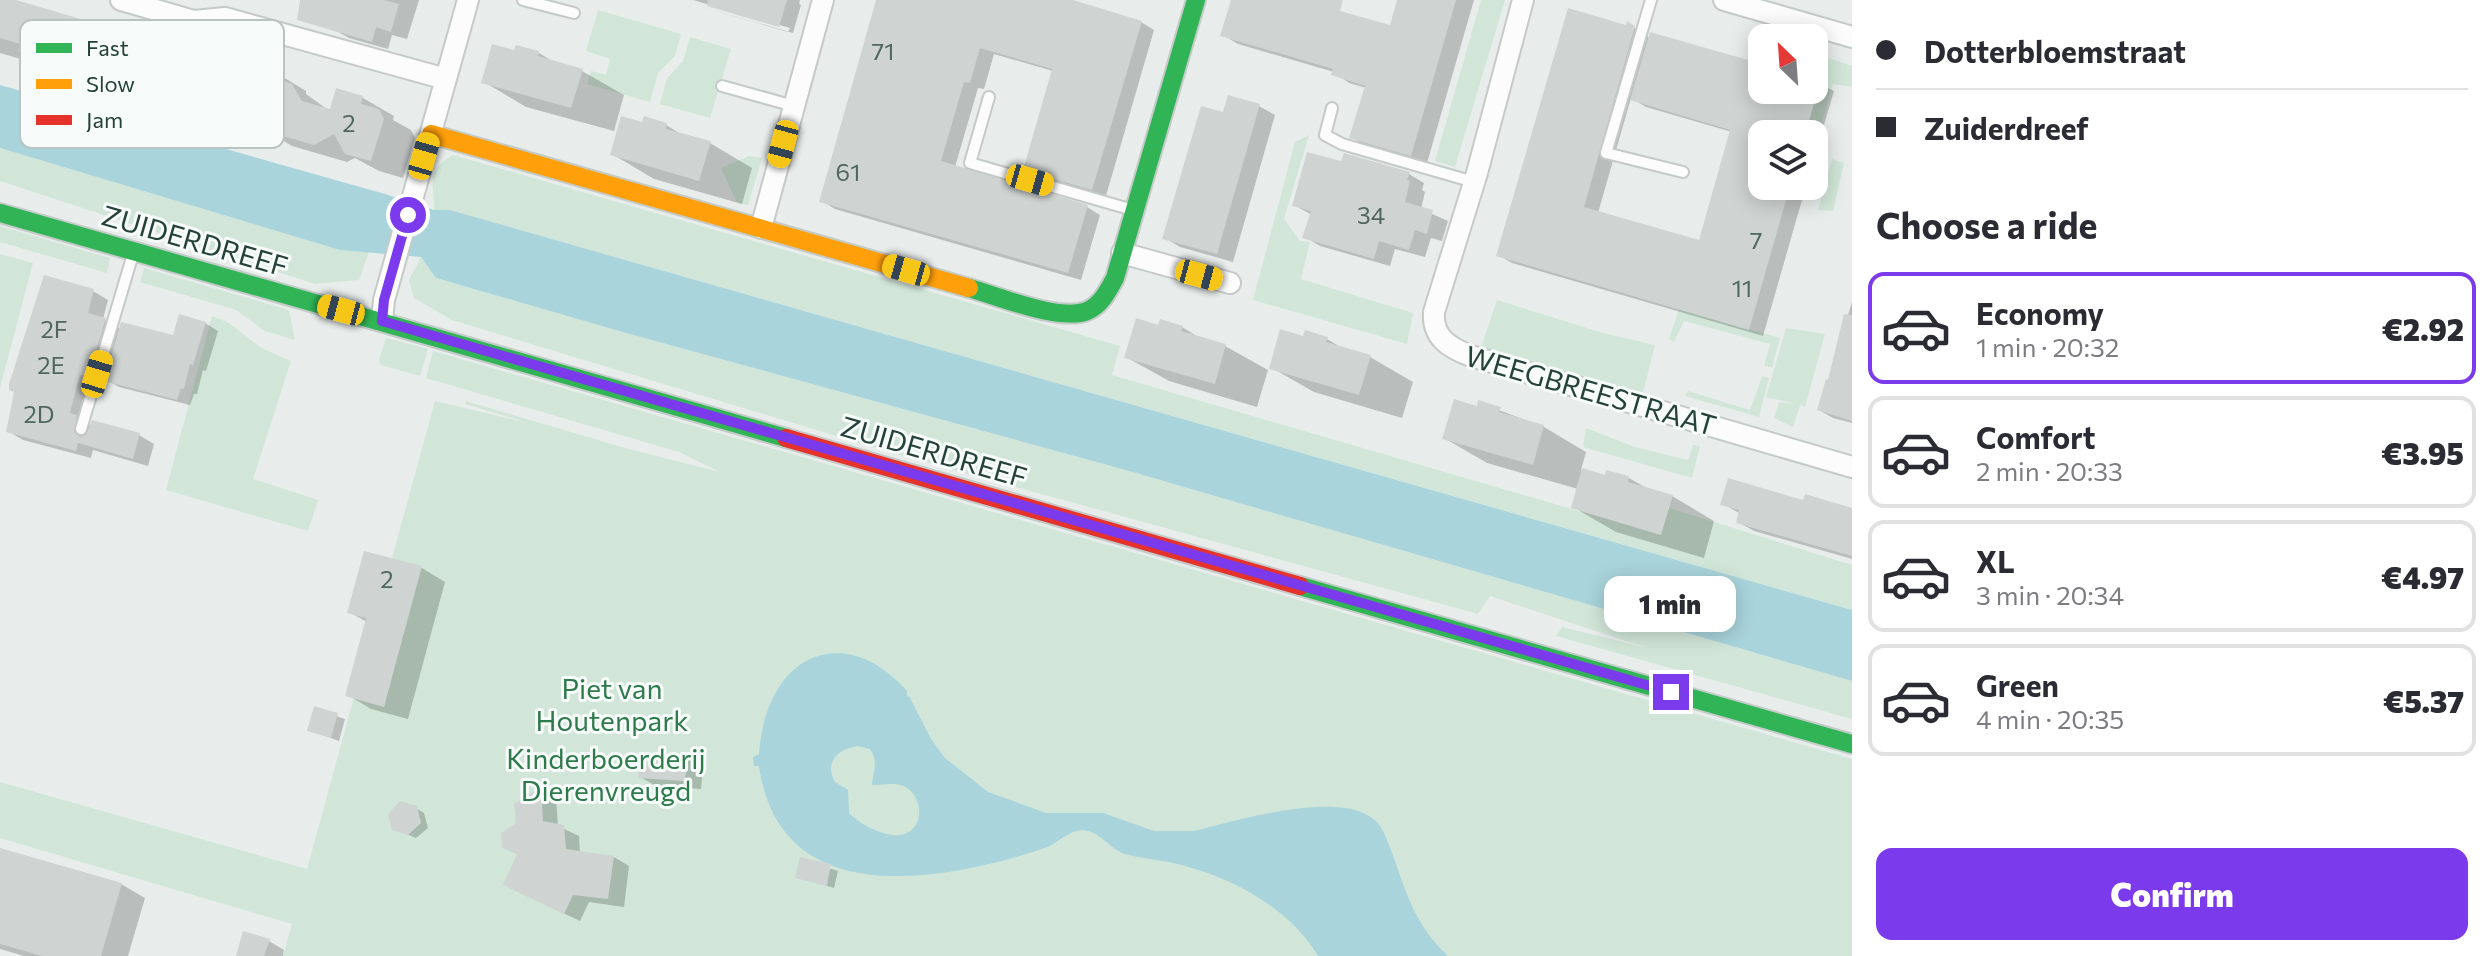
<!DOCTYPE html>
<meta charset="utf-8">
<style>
:root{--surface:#fff;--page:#f7f7f7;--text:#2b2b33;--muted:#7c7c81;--line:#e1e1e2;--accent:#7c3aed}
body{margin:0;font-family:Commissioner,sans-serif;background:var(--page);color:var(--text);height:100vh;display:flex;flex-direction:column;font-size:30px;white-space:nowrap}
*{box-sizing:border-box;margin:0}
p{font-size:26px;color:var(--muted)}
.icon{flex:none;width:44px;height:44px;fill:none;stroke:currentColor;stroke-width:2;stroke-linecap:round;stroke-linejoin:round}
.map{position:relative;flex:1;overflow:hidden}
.sheet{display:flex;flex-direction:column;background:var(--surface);width:640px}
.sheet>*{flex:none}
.hud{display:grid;align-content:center;height:176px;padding:0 24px;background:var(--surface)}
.needle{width:52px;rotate:335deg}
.tools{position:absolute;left:1748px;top:24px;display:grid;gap:16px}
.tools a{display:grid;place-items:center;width:80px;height:80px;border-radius:16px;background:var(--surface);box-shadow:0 4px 20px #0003;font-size:40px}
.end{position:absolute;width:36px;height:36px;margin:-18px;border:10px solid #7c3aed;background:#fff;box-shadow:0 0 0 4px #fff}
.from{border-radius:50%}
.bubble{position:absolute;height:56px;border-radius:16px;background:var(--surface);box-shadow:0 4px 20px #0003;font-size:26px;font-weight:800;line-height:56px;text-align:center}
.car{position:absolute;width:24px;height:48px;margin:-24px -12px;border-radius:10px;box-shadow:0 0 6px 2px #0007;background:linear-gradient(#f5c518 24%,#345 0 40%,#f5c518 0 76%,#345 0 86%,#f5c518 0)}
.hud b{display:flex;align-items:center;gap:28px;height:76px;font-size:30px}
.hud b+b{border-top:2px solid var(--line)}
.hud i{width:20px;height:20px;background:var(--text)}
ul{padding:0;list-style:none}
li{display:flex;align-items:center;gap:24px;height:112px;margin:0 16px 12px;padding:0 8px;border:4px solid var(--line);border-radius:16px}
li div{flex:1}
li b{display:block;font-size:30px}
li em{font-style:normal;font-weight:800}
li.active{border-color:var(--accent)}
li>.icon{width:72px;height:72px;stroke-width:1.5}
h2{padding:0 24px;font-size:36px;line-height:96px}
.cta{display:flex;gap:16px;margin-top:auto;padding:16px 24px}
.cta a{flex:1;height:92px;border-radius:16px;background:var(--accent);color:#fff;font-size:32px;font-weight:800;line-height:92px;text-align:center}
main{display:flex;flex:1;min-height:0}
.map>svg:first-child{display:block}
.green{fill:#d1e6d8}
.water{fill:#a9d4db;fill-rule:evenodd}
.shadow{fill:#0003;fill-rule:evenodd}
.building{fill:#cfd4d2}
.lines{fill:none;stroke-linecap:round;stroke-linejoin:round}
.lane-casing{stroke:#c5cac8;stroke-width:14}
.street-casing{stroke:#c5cac8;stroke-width:24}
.fast-casing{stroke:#c3cbc8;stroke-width:22}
.slow-casing{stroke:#c3cbc8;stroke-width:22}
.jam-casing{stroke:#c3cbc8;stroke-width:22}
.lane{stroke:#fcfcfc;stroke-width:10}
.street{stroke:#fcfcfc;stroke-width:20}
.fast{stroke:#30b455;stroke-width:18}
.slow{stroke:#ff9f0a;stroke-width:18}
.jam{stroke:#e5322d;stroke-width:18}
.route{stroke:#7c3aed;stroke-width:10}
.labels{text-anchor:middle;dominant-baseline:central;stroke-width:6;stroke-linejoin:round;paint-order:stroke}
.number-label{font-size:24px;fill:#506761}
.street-label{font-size:28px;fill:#24423a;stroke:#f7fbf9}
.park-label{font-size:28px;fill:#2d7a4b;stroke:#f7fbf9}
.key{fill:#f7fbf9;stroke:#b8c4c0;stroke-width:2}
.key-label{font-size:22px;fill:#24423a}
</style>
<main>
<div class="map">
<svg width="1852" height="956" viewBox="0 0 1852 956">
<rect width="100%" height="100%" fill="#e8edeb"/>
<path class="green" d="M1481,0H1505L1455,167L1435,161Z
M598,10L681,34L675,56L658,73L650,102L587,84L591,71L606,75L610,59L586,51Z
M690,37L731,49L710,118L660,104L667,78L683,61Z
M1814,53L1852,66V87L1833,84L1814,149V134H1805L1823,72L1814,68Z
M1309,135L1284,219L1300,241L1310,242L1301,279L1413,313L1407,344L1253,300L1295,142Z
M0,148L340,250L369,252L359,280L315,284L0,181Z
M453,155L1120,346L1112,375L1661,535L1669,508L1852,565V610L450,210H434C434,182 425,171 453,155Z
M749,156L762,158L748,205L737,203L721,168Z
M1832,159L1844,163L1833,211L1818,210Z
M0,226L110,258L107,273L0,242Z
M0,254L33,263L0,388Z
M421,257L436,278L626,333L1122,469L1852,681V719L1556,636L1562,627L1647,648L1490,596L1478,614L896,454L452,320L414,298L409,280Z
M144,268L289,310L295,340L265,331L236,310L140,282Z
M1497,300L1603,333L1655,345L1643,393L1481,347Z
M1679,309L1780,338L1772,368L1764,365L1770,344L1684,321L1674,342L1669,339Z
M212,316L229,323L261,348L291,361L253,479L318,500L308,531L166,490Z
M1786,328L1825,334L1805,407L1800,405L1793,427L1774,418L1779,402L1796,404L1766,397Z
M386,338L428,349L420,376L381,365L379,360Z
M433,351L1852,759V956H283L292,924L0,838V782L307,869L435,401L528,423L465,404L466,401L625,448L720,472L679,452L426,378Z
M1762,376L1769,378L1759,417L1685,396L1688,391L1750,410Z
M1586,428L1635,447L1688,460L1693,445L1700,446L1692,478L1583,447Z"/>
<path class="water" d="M0,85L385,194L434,210H450L1852,610V681L1122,469L626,333L436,278L421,257L340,250L0,148Z
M836,653C865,653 889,671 907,691V697L909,696L931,739L945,758L988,792L1046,813H1103L1154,831H1194C1235,822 1362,780 1384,833C1405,881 1407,917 1448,956H1318C1291,910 1235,879 1185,866C1165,860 1144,859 1125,854C1110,849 1099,831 1083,830C1069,830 1058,843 1045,848C1036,851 1026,854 1016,857C918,885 778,901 759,766H754L753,757L759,754C762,708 784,655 836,653ZM857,746L870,749C879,763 873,770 872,785C883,785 894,782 904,786C921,794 926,824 907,833C891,841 860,825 849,813L848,790L835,782C824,762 837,750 857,746Z"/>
<path class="shadow" d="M0,0H10L107,28L139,47L137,53H205L237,72L233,83L245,87L275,72L306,91V94L331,112L337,91L363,98L394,116L393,120L411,130L415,138L403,178L379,171L355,158L347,162L292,146L268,132L260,137L229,127L200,111L190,117L167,110L136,92L138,86L128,83L126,90L0,53Z
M341,0H419L407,39L392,35L388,49L349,38L333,29Z
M678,0L788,32L790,28L693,0H800L799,4L801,5L793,33Z
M880,0H1062L1141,22L1154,30L1106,196L1039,177L1025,169L1053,71L994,54L984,89L978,88L955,167L1087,207L1100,215L1081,280L835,209L822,201Z
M1233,0H1294L1392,28L1399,0H1474L1427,163L1366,146L1351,137L1366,88L1349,83L1334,72L1238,44L1223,35Z
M1628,24L1650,38L1762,66V90H1814V81L1834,91L1814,159V134H1762V186H1806L1763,336L1512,263L1498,255ZM1631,98L1646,107L1732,132L1701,242L1598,213Z
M539,53L557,64L582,71L624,95L614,131L526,107L484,82Z
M1259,106L1275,115L1233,262L1180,247L1165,238L1224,115Z
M643,124L666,125L686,137L710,143L752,168L742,204L654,179L612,154Z
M1342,163L1409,174L1424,183L1422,190L1425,192L1421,209L1448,221L1442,241L1431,238L1425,257L1395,249L1390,266L1320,246L1305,237L1312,215L1294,205Z
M93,291L108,300L103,319L121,329L174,338L205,323L218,331L206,371L203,370L197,394H194L190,405L119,387L105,379L103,384L95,382L84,422L92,426L139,435L154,444L148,466L93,450L91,458L23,440L8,431Z
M1852,302V423L1833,418L1819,410Z
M1160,327H1182L1203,340L1225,346L1268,370L1257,407L1169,381L1126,357Z
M1327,339L1347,351L1370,357L1413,382L1402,418L1314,392L1272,368Z
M1480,403L1544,427L1586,452L1581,470L1606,478H1629L1650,490L1672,496L1714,521L1704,558L1616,532L1573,507L1578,489L1487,463L1444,438L1478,408Z
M1723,504L1852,516V559L1754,531L1738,522L1739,513Z
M365,553L422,568L445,582L408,719L371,709L348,695L367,622L349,612Z
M315,709L345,719L339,741L309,730Z
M687,758L703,767L701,789L656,786L640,777Z
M541,789L556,798L558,826L579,836L580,853L614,857L629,866L624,907L589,902L580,921L521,893L519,855L504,847Z
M416,808L424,813L428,828L416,838L394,829Z
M0,850L121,884L145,898L128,956H24L0,949Z
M802,860L838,871L834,888L798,877Z
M269,941L284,950L283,956H238Z"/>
<path class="building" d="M0,0H16L108,27L104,42L144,53L158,45L177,50L179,44L206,52L200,71L243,84L249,63L275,71L273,78L292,84L302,101L330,109L336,88L363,96L361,104L379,109L384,119L371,161L345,154L334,134L314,145L258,129L249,108L227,120L195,110L181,86L157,100L133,93L138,79L96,66L94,73L18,51L20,44L0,38Z
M300,0H384L399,4L391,32L376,27L372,42L297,20Z
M708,0H787L779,27L707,6Z
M876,0H1073L1142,21L1092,190L1023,170L1052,69L980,48L970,83L964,82L941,161L1088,205L1068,273L819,202Z
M1231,0H1343L1340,11L1390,25L1397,0H1456L1411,156L1349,138L1365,86L1331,75L1333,69L1220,36Z
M1568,8L1626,25L1627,21L1635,26L1584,207L1699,240L1730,130L1630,100L1650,32L1762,64V90H1818L1805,134H1762V186H1790L1749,330L1496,256Z
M492,44L514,50L516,45L539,51L538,56L583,69L571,108L481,83Z
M1228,95L1260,104L1217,254L1162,239L1201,106L1223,112Z
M621,116L642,122L644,116L667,123L666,129L711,141L699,181L610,155Z
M1307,152L1341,161L1344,153L1410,172L1407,180L1410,181L1405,202L1433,210L1427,234L1415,230L1409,250L1379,241L1374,259L1302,238L1311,211L1292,206Z
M44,275L94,289L88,313L106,318L88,377L80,375L70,413L77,415L74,432L80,437L86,435L92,420L140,433L133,459L78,443L76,451L6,432L14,392L9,390V384Z
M179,314L206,322L193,365L190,364L184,389L181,388L177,400L104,381L121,322L173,335Z
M1844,314L1852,315V421L1817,410L1826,379L1828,380Z
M1136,318L1158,325L1160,319L1183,326L1181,331L1226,344L1215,384L1124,358Z
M1280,329L1303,336L1305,330L1328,337L1326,342L1371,355L1359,395L1269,369Z
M1454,399L1477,406L1478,400L1501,407L1499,412L1544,425L1533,465L1442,439Z
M1582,468L1605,475L1606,470L1629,476L1628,482L1673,495L1661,535L1571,508Z
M1728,478L1803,500L1805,494L1852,508V556L1736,523L1739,510L1720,505Z
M364,551L422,566L384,707L345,696L366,618L347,613Z
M314,706L338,713L331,738L307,731Z
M640,752L688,756L685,781L638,778Z
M541,787L543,821L564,825L566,849L614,856L608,899L573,895L564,914L503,885L517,854L502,848L501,833L516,823L514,804Z
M400,801L417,806L421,823L408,835L392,830L388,814Z
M0,848L122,883L101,956H42L0,944Z
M800,857L831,864L827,886L795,878Z
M243,931L270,939L264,956H236Z"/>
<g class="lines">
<g class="lane-casing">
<path id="lane" d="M523,0L574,13
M1651,0L1606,153L1683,172
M722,86L794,106
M989,97L970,163L1133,210
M1332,108L1325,135L1342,144L1474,182
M81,429L133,254"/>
</g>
<g class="street-casing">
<path id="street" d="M121,0L194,21L225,18L446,79
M1523,0L1477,173L1434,312C1432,338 1450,348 1471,356L1852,467
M1724,0L1852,37
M761,228L823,0
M1122,253L1230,283
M382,321L384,300L468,0"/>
</g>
<g class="fast-casing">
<path id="fast" d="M0,213L786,438
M969,288C998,296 1059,322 1087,311C1101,305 1108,291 1115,278L1196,0
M1300,586L1852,744"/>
</g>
<g class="slow-casing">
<path id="slow" d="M431,134L969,288"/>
</g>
<g class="jam-casing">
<path id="jam" d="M786,438L1300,586"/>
</g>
<use href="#lane" class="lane"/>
<use href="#street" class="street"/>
<use href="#fast" class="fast"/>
<use href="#slow" class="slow"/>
<use href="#jam" class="jam"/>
</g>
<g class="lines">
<path class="route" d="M408,215L384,300L382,321L1671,692"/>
</g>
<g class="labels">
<g class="number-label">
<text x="883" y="50">71</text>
<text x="349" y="122">2</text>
<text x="848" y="171">61</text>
<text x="1371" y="214">34</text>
<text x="1756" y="239">7</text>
<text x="1742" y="287">11</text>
<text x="54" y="328">2F</text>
<text x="51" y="364">2E</text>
<text x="39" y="413">2D</text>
<text x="387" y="578">2</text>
</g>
<g class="street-label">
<text transform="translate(195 240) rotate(16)">ZUIDERDREEF</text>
<text transform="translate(1591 390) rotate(16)">WEEGBREESTRAAT</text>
<text transform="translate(934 451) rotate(16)">ZUIDERDREEF</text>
</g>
<g class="park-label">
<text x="612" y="688">Piet van<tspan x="612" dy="32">Houtenpark</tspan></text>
<text x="606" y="758">Kinderboerderij<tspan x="606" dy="32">Dierenvreugd</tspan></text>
</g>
</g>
<rect x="20" y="20" width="264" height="128" rx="12" class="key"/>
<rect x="36" y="43" width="36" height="10" fill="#30b455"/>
<rect x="36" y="79" width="36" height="10" fill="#ff9f0a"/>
<rect x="36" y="115" width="36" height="10" fill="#e5322d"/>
<g class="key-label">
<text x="86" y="56">Fast</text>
<text x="86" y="92">Slow</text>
<text x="86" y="128">Jam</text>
</g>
</svg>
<div class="tools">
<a><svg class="needle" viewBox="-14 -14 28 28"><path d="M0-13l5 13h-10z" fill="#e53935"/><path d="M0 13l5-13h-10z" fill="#7c7c81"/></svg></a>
<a><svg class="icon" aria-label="layers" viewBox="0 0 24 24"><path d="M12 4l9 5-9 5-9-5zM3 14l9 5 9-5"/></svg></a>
</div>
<i class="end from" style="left:408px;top:215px"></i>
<i class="end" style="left:1671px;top:692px"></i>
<div class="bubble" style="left:1604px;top:576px;width:132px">1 min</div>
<i class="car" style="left:783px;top:144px;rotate:195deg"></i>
<i class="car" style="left:424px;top:156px;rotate:16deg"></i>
<i class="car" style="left:1030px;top:180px;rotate:106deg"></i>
<i class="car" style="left:906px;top:270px;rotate:286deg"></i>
<i class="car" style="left:1199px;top:275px;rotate:105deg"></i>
<i class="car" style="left:341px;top:310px;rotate:285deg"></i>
<i class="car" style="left:97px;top:374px;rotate:17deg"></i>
</div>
<section class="sheet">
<div class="hud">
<b><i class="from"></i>Dotterbloemstraat</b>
<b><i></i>Zuiderdreef</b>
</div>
<h2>Choose a ride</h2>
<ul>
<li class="active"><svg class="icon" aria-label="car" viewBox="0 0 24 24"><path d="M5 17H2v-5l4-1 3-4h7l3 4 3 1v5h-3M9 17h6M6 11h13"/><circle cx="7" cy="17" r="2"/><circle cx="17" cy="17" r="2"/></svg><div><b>Economy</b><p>1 min · 20:32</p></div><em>€2.92</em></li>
<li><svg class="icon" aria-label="car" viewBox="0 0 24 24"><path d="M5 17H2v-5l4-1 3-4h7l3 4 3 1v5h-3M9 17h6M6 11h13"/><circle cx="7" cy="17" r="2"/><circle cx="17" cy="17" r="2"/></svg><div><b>Comfort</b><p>2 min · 20:33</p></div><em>€3.95</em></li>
<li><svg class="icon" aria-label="car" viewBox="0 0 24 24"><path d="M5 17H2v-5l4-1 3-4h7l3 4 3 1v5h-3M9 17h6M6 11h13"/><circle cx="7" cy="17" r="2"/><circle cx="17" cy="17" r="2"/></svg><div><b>XL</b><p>3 min · 20:34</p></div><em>€4.97</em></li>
<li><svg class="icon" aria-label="car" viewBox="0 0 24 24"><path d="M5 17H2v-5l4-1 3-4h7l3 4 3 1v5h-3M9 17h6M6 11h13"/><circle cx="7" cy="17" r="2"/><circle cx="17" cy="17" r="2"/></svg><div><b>Green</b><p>4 min · 20:35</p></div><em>€5.37</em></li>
</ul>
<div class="cta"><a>Confirm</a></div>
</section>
</main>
